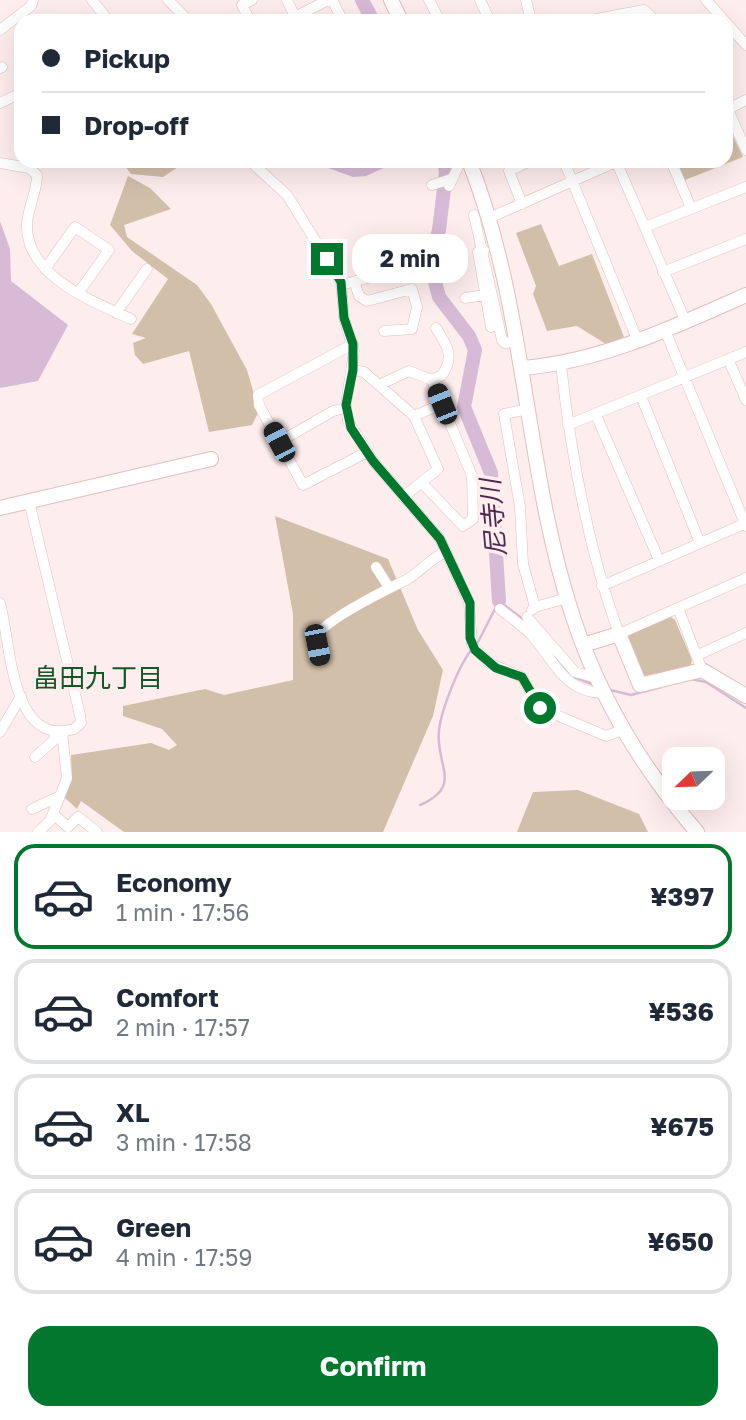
<!DOCTYPE html>
<meta charset="utf-8">
<style>
:root{--surface:#fff;--page:#f6f6f7;--text:#1f2937;--muted:#747a83;--line:#e0e1e3;--accent:#02782e}
body{margin:0;font-family:"Golos Text","Noto Sans JP",sans-serif;background:var(--page);color:var(--text);height:100vh;display:flex;flex-direction:column;font-size:26px;white-space:nowrap}
*{box-sizing:border-box;margin:0}
p{font-size:23px;color:var(--muted)}
.icon{flex:none;width:38px;height:38px;fill:none;stroke:currentColor;stroke-width:2;stroke-linecap:round;stroke-linejoin:round}
.map{position:relative;height:832px;overflow:hidden}
.side{display:flex;flex-direction:column;background:var(--surface);flex:1}
.side>*{flex:none}
.banner{position:absolute;left:14px;top:14px;width:719px;height:154px;border-radius:21px;box-shadow:0 7px 28px #0002;display:grid;align-content:center;height:154px;padding:0 28px;background:var(--surface)}
.needle{width:46px;rotate:247deg}
.fabs{position:absolute;left:662px;top:747px;display:grid;gap:14px}
.fabs a{display:grid;place-items:center;width:63px;height:63px;border-radius:14px;background:var(--surface);box-shadow:0 7px 28px #0002;font-size:35px}
.end{position:absolute;width:32px;height:32px;margin:-16px;border:9px solid #02782e;background:#fff;box-shadow:0 0 0 4px #fff}
.from{border-radius:50%}
.bubble{position:absolute;height:49px;border-radius:21px;background:var(--surface);box-shadow:0 7px 28px #0002;font-size:23px;font-weight:700;line-height:49px;text-align:center}
.car{position:absolute;width:21px;height:42px;margin:-21px -10px;border-radius:9px;box-shadow:0 0 5px 2px #0007;background:linear-gradient(#222 24%,#8ab4d8 0 40%,#222 0 76%,#8ab4d8 0 86%,#222 0)}
.banner b{display:flex;align-items:center;gap:24px;height:66px;font-size:26px}
.banner b+b{border-top:2px solid var(--line)}
.banner i{width:18px;height:18px;background:var(--text)}
ul{padding:12px 0 0;list-style:none}
li{display:flex;align-items:center;gap:21px;height:105px;margin:0 14px 10px;padding:0 14px;border:4px solid var(--line);border-radius:21px}
li div{flex:1}
li b{display:block;font-size:26px}
li em{font-style:normal;font-weight:700}
li.on{border-color:var(--accent)}
li>.icon{width:63px;height:63px;stroke-width:1.5}
.cta{display:flex;gap:14px;margin-top:auto;padding:14px 28px}
.cta a{flex:1;height:80px;border-radius:21px;background:var(--accent);color:#fff;font-size:28px;font-weight:700;line-height:80px;text-align:center}
.map>svg:first-child{display:block}
.green{fill:#d2bfaa}
.water{fill:#d7bad6}
.lines{fill:none;stroke-linecap:round;stroke-linejoin:round}
.stream{stroke:#d7bad6;stroke-width:2.5}
.river{stroke:#d7bad6;stroke-width:14}
.street-casing{stroke:#e4bdbd;stroke-width:11}
.secondary-casing{stroke:#e4bdbd;stroke-width:16}
.street{stroke:#fff;stroke-width:10}
.secondary{stroke:#fff;stroke-width:14}
.route{stroke:#02782e;stroke-width:9}
.labels{text-anchor:middle;dominant-baseline:central;stroke-width:7;stroke-linejoin:round;paint-order:stroke}
.water-label{font-size:26px;font-style:italic;fill:#4e294f;stroke:#feeded}
.neighbourhood-label{font-size:26px;fill:#165626;stroke:#feeded}
</style>
<div class="map">
<svg width="746" height="832" viewBox="0 0 746 832">
<rect width="100%" height="100%" fill="#feeded"/>
<path class="green" d="M726,122L743,157L685,180L677,161H726Z
M121,161H187L163,177L131,174Z
M128,176L150,188L171,209L124,225L127,237L197,285L211,304L247,370L259,411L252,425L209,432L189,351L143,364L135,355L133,343L146,338L132,334L168,279L132,251L110,225Z
M541,224L559,266L592,254L624,337L606,344L577,326L547,331L533,294L536,286L516,233Z
M275,516L388,559L418,630L443,670L433,716L383,832H124L81,801L77,809L64,797L72,779L71,755L151,743L169,750L177,745L162,729L123,716V706L205,689L224,695L293,680V614Z
M671,617L675,620L692,660L690,668L646,679L640,676L626,635Z
M578,790L639,814L648,832H517L533,792Z"/>
<path class="water" d="M309,161H399L366,176L353,177Z
M0,221L10,249L11,281L68,325L38,381L0,388Z"/>
<g class="lines">
<path class="stream" d="M477,644L499,601L524,620
M560,662L572,676L594,685
M691,679L706,682L746,708
M610,690L631,695L661,687
M420,805C464,786 435,765 439,731C441,710 459,665 472,649"/>
<path class="river" d="M362,0L373,21
M444,161L446,172L439,230L430,262L439,297L469,336L475,350L464,407L491,473L499,601"/>
<g class="street-casing">
<path id="street" d="M92,0L109,21
M168,0L189,21
M287,0L297,21
M332,0L343,21
M429,0L440,21
M480,0L490,21
M526,0L531,21
M706,0L746,45
M295,17L328,0
M250,21L242,5L252,0
M586,21L644,10L656,21
M0,30L31,6L33,0
M0,68L2,67
M0,103L21,93
M726,105L746,150
M728,109L746,100
M250,161L287,195L341,282L344,318L354,351L346,405L348,421L373,461L440,539L469,602L472,645L489,663L522,677L540,708L606,736L623,730
M564,161L637,339
M616,161L685,320
M671,161L691,208
M0,163L29,168L37,175C37,192 28,207 27,224C25,276 92,301 131,319
M432,185L451,179
M449,186L458,167L455,161
M522,204L509,171L530,161
M474,215L502,340L505,343L516,341
M489,218L616,162
M645,227L746,187
M484,250L478,252L491,327
M45,269L75,227L109,250L79,292
M663,272L746,239
M348,283L402,269
M355,284L359,296L367,301L412,289L417,307L412,329L384,331
M465,298L485,295
M116,313L147,269
M664,328L746,526
M353,344L258,395L259,405L303,485L367,452
M728,359L746,400
M561,365C571,456 588,548 619,634L746,578
M353,370L364,372L414,416L438,469L403,497
M432,380L442,375C455,357 447,345 436,328
M379,385L409,371L432,380L472,476L473,519L463,526L421,482
M641,396L700,543
M529,409L504,414L520,507L523,564L535,607
M596,415L659,560
M414,416L442,404
M568,425L746,352
M279,442L333,411L346,408
M376,567L388,586
M602,586L746,523
M0,603C11,642 10,748 74,729L81,723L80,715L29,501
M678,608L702,670
M500,609C511,618 525,627 534,638C555,663 566,693 603,693
M532,610L535,607L567,598
M527,617L575,672L597,678
M698,655L746,633
M320,661C319,652 316,643 319,634C326,619 390,588 406,580C421,572 430,558 446,552
M0,732L21,696
M35,757L54,740L56,732
M32,809L58,797
M53,814L68,827L78,817L97,832
M38,832L50,821L67,778L62,732"/>
</g>
<g class="secondary-casing">
<path id="secondary" d="M391,0L401,21
M469,161C527,307 524,469 573,617C599,697 642,768 697,832
M521,368C600,362 674,327 746,295
M0,508L211,459
M583,645L619,634L640,685L702,670L746,696"/>
</g>
<use href="#street" class="street"/>
<use href="#secondary" class="secondary"/>
</g>
<g class="lines">
<path class="route" d="M327,259L341,282L344,318L353,344V370L346,405L351,428L373,461L440,539L470,603V638L475,650L496,668L522,677L540,708"/>
</g>
<g class="labels">
<g class="water-label">
<text transform="translate(493 518) rotate(-95)">尼寺川</text>
</g>
<g class="neighbourhood-label">
<text x="98" y="677">畠田九丁目</text>
</g>
</g>
</svg>
<div class="fabs">
<a><svg class="needle" viewBox="-14 -14 28 28"><path d="M0-13l5 13h-10z" fill="#e53935"/><path d="M0 13l5-13h-10z" fill="#747a83"/></svg></a>
</div>
<i class="end from" style="left:540px;top:708px"></i>
<i class="end" style="left:327px;top:259px"></i>
<div class="bubble" style="left:352px;top:234px;width:116px">2 min</div>
<i class="car" style="left:442px;top:404px;rotate:338deg"></i>
<i class="car" style="left:279px;top:442px;rotate:332deg"></i>
<i class="car" style="left:317px;top:645px;rotate:169deg"></i>
<div class="banner">
<b><i class="from"></i>Pickup</b>
<b><i></i>Drop-off</b>
</div>
</div>
<section class="side">
<ul>
<li class="on"><svg class="icon" aria-label="car" viewBox="0 0 24 24"><path d="M5 17H2v-5l4-1 3-4h7l3 4 3 1v5h-3M9 17h6M6 11h13"/><circle cx="7" cy="17" r="2"/><circle cx="17" cy="17" r="2"/></svg><div><b>Economy</b><p>1 min · 17:56</p></div><em>¥397</em></li>
<li><svg class="icon" aria-label="car" viewBox="0 0 24 24"><path d="M5 17H2v-5l4-1 3-4h7l3 4 3 1v5h-3M9 17h6M6 11h13"/><circle cx="7" cy="17" r="2"/><circle cx="17" cy="17" r="2"/></svg><div><b>Comfort</b><p>2 min · 17:57</p></div><em>¥536</em></li>
<li><svg class="icon" aria-label="car" viewBox="0 0 24 24"><path d="M5 17H2v-5l4-1 3-4h7l3 4 3 1v5h-3M9 17h6M6 11h13"/><circle cx="7" cy="17" r="2"/><circle cx="17" cy="17" r="2"/></svg><div><b>XL</b><p>3 min · 17:58</p></div><em>¥675</em></li>
<li><svg class="icon" aria-label="car" viewBox="0 0 24 24"><path d="M5 17H2v-5l4-1 3-4h7l3 4 3 1v5h-3M9 17h6M6 11h13"/><circle cx="7" cy="17" r="2"/><circle cx="17" cy="17" r="2"/></svg><div><b>Green</b><p>4 min · 17:59</p></div><em>¥650</em></li>
</ul>
<div class="cta"><a>Confirm</a></div>
</section>
